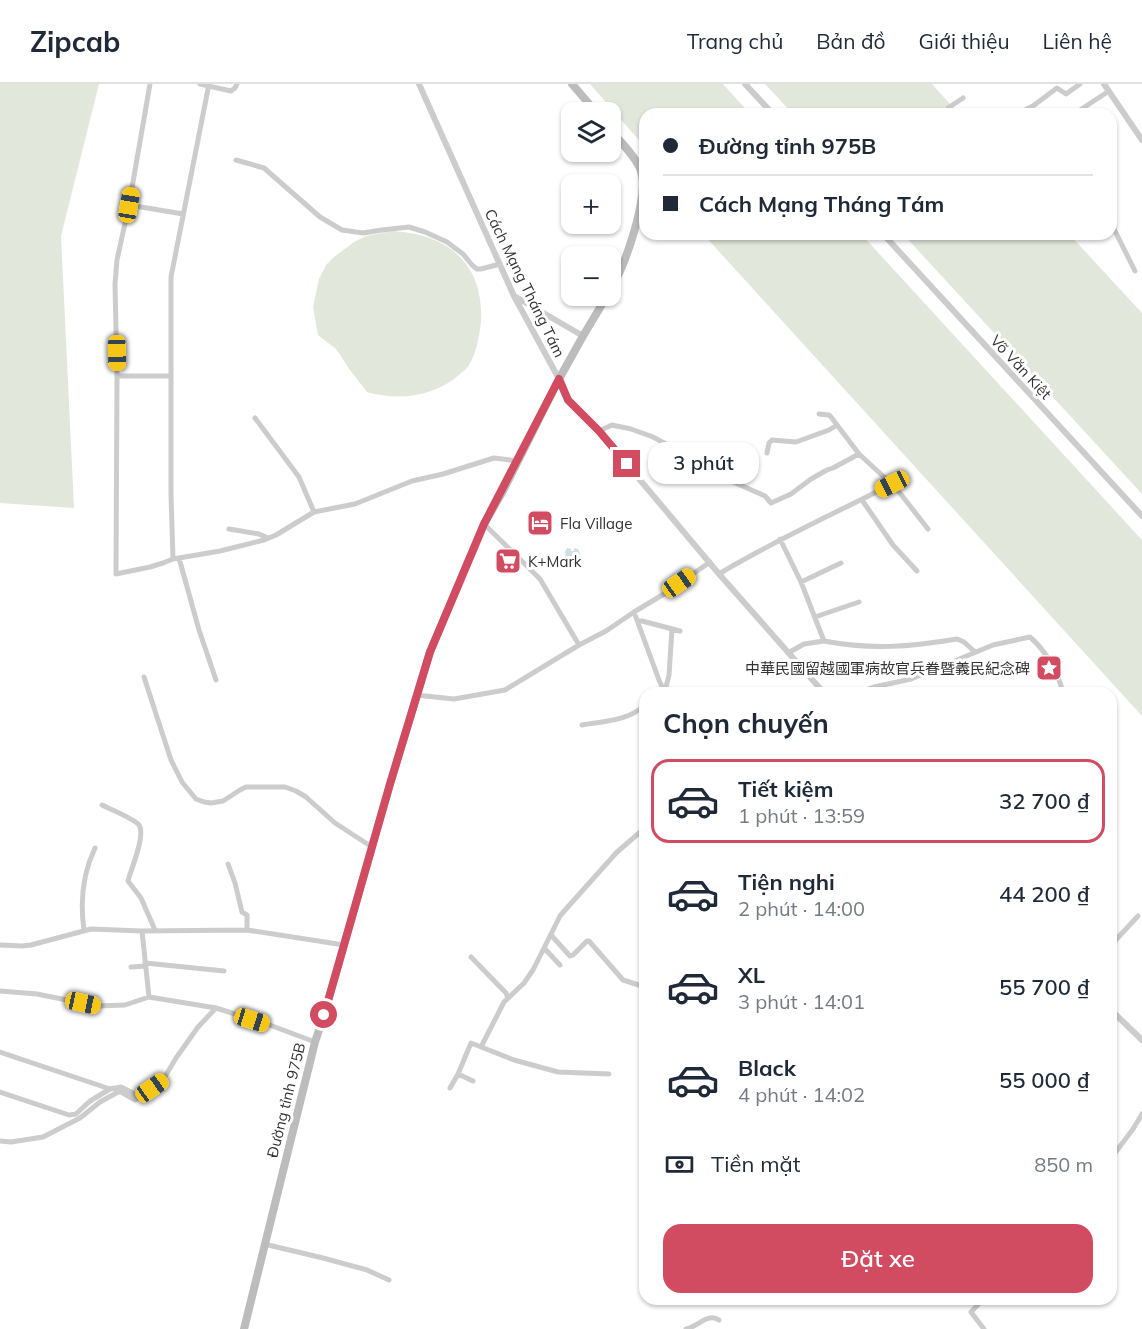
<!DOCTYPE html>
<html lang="vi">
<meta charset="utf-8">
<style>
:root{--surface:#fff;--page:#f6f6f7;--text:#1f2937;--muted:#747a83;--line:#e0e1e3;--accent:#d14b61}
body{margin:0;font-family:Mulish,"Noto Sans SC",sans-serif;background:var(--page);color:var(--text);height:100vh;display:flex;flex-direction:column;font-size:22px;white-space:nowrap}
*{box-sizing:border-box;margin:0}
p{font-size:20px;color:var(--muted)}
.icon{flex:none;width:33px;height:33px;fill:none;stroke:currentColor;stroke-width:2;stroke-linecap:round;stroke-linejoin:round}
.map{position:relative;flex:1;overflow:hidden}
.panel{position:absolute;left:639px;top:603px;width:478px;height:618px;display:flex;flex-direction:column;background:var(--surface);border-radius:18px;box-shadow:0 2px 4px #0004}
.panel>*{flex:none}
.hud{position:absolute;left:639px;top:24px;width:478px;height:132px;border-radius:18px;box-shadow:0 2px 4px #0004;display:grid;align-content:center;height:132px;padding:0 24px;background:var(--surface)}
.buttons{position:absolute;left:561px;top:18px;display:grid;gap:12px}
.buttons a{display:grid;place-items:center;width:60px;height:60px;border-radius:12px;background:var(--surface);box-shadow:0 2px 4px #0004;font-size:30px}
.end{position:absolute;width:27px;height:27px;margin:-14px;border:8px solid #d14b61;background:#fff;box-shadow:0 0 0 3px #fff}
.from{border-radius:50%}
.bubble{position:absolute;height:42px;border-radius:18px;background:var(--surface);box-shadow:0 2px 4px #0004;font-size:20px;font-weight:600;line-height:42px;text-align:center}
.car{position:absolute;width:18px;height:36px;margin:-18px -9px;border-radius:8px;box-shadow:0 0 4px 2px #0007;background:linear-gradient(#f5c518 24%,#345 0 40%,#f5c518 0 76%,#345 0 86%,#f5c518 0)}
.hud b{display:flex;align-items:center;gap:21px;height:57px;font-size:22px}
.hud b+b{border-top:2px solid var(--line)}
.hud i{width:15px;height:15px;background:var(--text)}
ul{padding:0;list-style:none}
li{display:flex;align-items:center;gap:18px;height:84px;margin:0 12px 9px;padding:0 12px;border:3px solid transparent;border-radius:18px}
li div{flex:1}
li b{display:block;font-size:22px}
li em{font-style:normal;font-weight:600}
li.on{border-color:var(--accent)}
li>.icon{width:54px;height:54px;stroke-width:1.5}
h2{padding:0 24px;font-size:27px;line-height:72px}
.pay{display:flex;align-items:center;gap:15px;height:66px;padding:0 24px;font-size:22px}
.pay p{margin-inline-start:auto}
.cta{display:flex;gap:12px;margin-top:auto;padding:12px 24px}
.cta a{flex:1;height:69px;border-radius:18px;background:var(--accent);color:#fff;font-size:24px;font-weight:600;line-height:69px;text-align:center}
header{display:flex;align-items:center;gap:36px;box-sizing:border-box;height:84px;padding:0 30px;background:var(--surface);border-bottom:2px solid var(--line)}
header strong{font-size:28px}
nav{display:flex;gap:33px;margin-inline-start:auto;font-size:21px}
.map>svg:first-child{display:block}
.green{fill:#e2e7dc}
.water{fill:#cee0e8}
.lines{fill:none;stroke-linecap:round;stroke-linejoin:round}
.minor{stroke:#ccc;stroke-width:5}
.tertiary{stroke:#ccc;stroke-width:6}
.secondary{stroke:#bcbcbc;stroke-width:8}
.route{stroke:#d14b61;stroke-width:8}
.labels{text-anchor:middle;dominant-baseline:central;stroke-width:6;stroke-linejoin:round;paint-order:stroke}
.street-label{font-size:15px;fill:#323232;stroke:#fff}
.poi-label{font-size:15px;fill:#323232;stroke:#fff;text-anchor:start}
</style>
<header>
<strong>Zipcab</strong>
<nav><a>Trang chủ</a><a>Bản đồ</a><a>Giới thiệu</a><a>Liên hệ</a></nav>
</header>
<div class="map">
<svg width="1142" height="1245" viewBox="0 0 1142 1245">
<rect width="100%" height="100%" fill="#fff"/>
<path class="green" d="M0,0H99L61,152L74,424L0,419Z
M590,0H723L750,30H645V63Z
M765,0H932L959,30H793Z
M393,147C447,150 484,179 481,237C480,249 476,271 469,281C467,285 462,288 459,291C434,313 398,317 367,308L350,286L336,265L318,251L313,223L319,195L326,181L334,173L354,158L366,152Z
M703,150H861L1142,456V632Z
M903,150H1069L1142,229V410Z"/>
<path class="water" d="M567,464L571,465V467H574V464L578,465L580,470L578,474L580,476L578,479H575V475L570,474L566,475L565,468Z"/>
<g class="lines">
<path class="minor" d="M150,0L129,121L117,176L115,200L117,292L116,490L150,483L163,479L173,475L220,467L264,456L276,451L314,428L355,420L412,397L443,390L494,374L517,377
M200,0L231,7L235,4L237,0
M945,30L948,24L963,14
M1017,30L1033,22L1057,4L1066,10L1080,0
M1074,30L1109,7
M236,76L264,84L320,133L342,146L363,149L382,146L409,143L425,148L447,158L463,170L472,181L477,185H481L500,180
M129,121L183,130
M1112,141L1135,187
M117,292H171
M819,330L829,331L831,333L859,370L896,404L928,445
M255,334L299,393L314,428
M599,347L612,341L631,345L653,353L692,374L713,389L765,412L771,419L791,410L811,395L827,386L833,384L859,370
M767,369L769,359L772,356L796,358L829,346L837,341
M862,416L893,461L917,487
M484,440L540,495L579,561
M229,445L259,450L268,454
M780,455L801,498L824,557L804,560L788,569
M179,474L199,546L216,596
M173,475L171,410V193L209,0
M719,490C775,456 834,430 892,400
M801,498L841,479
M634,528L659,596L665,609
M815,533L859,518
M638,537H642L680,547
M824,557C872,566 909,563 957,555L964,558L975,568
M144,593L171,676L182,698L196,715L204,718L211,719L223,717L240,706L246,703H285L296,707L306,713L335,739L372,763
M665,607L669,591L672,545
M856,609L874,603L911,595L993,561L1030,553C1046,567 1058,588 1063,609
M416,611L454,615L505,606L579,561L606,547L634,528L664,510L710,478
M582,641C605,637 628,637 645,621
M102,721C110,725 135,735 139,741C146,751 131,785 128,797L141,814L155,846
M228,780L235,799L242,828L247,831V846
M1112,807V806
M84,846C80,818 83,789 95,764
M142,847L149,913
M551,851L570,872L573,871L587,857H589L623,896L645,903
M1112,860L1138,832
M0,861L22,862L31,861L91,845L142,847L247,846L344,861
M544,864L560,881
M471,873L506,909L508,914
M145,879L224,887
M131,883L146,882
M0,907L37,910L97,922L125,921L149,913L216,924L267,940L315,958
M481,963L504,918L524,899L533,886L560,832L566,825L617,768L645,744
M0,968L110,1005L121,1003L139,1012
M458,990L473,997
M450,1004L458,990L471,959L514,976L558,988L609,990
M0,1008L69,1031L76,1030L90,1017L110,1005
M0,1057L11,1058L43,1053L80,1034L100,1018L118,1008H121L135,1016L163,996L176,974L198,943L216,924
M1112,1073L1133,1045L1142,1030
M264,1160L323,1174L367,1186L389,1196
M983,1215L971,1228L984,1245
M686,1245C698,1243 708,1228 719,1236"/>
<path class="tertiary" d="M419,0L514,212L559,295L568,316L599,347L719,490L824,609
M745,0L773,30
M1104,0L1142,56
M883,150L1142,432
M516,213L583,252
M1112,927L1142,956"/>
<path class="secondary" d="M572,0L596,28
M610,46C620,57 637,74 641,87C649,113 625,183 610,206
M244,1245L315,958L324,931L390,700L430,568L484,440L503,407L559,295L583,252L607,212"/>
</g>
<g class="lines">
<path class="route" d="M324,931L390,700L430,568L484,440L559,295L568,316L599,347L627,380"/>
</g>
<defs>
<g id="hotel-square" transform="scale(1.35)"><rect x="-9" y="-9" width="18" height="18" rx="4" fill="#d14b61" stroke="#fff"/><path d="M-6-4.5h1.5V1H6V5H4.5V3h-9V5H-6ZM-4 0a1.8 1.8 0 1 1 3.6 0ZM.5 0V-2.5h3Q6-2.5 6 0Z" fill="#fff"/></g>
<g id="supermarket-square" transform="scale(1.35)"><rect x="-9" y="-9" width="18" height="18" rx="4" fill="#d14b61" stroke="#fff"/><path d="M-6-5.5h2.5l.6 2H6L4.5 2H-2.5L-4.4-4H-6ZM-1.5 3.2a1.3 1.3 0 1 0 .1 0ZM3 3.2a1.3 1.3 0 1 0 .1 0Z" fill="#fff"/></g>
<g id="sight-square" transform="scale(1.35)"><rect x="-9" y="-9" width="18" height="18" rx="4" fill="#d14b61" stroke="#fff"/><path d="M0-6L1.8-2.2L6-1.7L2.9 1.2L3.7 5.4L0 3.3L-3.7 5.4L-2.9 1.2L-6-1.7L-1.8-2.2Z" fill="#fff"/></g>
</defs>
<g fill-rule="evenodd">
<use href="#hotel-square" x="540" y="439"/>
<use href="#supermarket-square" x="508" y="477"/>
<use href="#sight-square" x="1049" y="584"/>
</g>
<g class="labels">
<g class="street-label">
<text transform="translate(525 199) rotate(64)">Cách Mạng Tháng Tám</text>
<text transform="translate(1021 283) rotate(47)">Võ Văn Kiệt</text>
<text transform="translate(286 1016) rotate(-76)">Đường tỉnh 975B</text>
</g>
<g class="poi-label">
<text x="560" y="439">Fla Village</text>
<text x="528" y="477">K+Mark</text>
<text x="1030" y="584" text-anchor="end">中華民國留越國軍病故官兵眷暨義民紀念碑</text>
</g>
</g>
</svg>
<div class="buttons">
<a><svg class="icon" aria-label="layers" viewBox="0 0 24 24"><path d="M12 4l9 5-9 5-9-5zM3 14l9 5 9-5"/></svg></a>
<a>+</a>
<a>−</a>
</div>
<i class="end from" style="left:324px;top:931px"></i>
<i class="end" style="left:627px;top:380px"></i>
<div class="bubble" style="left:648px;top:358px;width:111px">3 phút</div>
<i class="car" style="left:129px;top:121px;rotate:10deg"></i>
<i class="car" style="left:117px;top:269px;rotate:179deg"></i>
<i class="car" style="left:892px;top:400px;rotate:243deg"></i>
<i class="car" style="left:679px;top:499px;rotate:55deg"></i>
<i class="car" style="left:83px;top:919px;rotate:102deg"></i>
<i class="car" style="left:252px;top:936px;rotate:107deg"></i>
<i class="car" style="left:152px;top:1004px;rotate:55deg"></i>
<div class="hud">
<b><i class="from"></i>Đường tỉnh 975B</b>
<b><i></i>Cách Mạng Tháng Tám</b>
</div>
<section class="panel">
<h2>Chọn chuyến</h2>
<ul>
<li class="on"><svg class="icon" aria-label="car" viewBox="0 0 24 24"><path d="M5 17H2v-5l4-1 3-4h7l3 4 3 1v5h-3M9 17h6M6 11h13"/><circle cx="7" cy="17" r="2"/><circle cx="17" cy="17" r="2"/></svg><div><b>Tiết kiệm</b><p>1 phút · 13:59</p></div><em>32 700 ₫</em></li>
<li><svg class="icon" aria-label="car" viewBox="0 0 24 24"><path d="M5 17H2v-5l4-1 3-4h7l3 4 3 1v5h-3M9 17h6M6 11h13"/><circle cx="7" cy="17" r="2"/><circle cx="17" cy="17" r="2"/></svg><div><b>Tiện nghi</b><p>2 phút · 14:00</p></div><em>44 200 ₫</em></li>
<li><svg class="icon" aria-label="car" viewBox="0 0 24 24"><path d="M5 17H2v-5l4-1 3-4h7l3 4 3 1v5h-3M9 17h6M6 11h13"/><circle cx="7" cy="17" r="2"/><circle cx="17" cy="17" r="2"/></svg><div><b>XL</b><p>3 phút · 14:01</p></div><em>55 700 ₫</em></li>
<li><svg class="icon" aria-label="car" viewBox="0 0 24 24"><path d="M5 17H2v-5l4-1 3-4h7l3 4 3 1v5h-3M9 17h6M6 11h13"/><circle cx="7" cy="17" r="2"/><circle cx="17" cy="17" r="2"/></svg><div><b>Black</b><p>4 phút · 14:02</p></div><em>55 000 ₫</em></li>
</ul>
<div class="pay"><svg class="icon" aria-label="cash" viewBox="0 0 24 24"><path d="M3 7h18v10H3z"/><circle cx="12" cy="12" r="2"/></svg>Tiền mặt<p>850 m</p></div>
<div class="cta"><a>Đặt xe</a></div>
</section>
</div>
